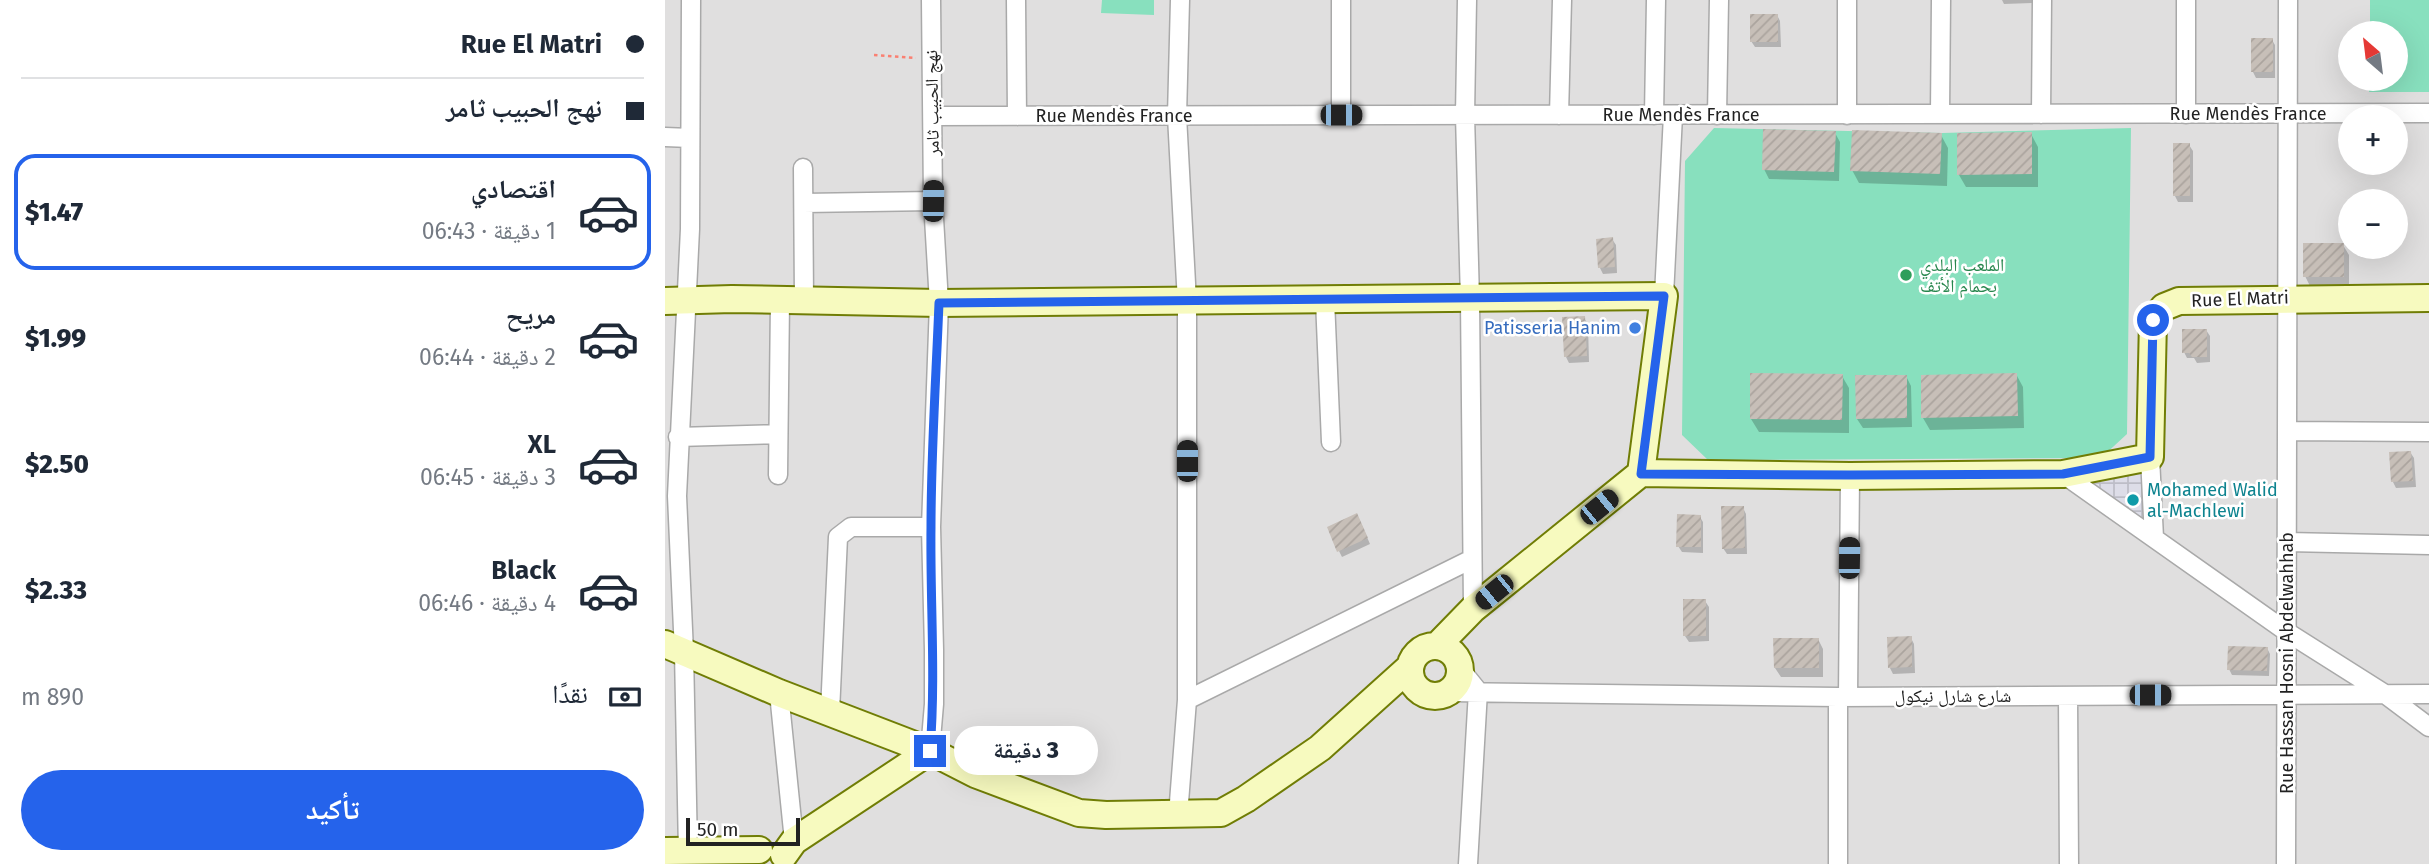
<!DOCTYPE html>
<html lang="ar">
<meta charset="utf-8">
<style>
:root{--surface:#fff;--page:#f6f6f7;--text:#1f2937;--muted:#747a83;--line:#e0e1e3;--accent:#2563eb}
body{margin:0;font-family:"Fira Sans","Noto Naskh Arabic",sans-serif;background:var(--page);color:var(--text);direction:rtl;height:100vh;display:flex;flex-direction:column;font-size:26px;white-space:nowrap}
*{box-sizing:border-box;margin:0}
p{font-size:23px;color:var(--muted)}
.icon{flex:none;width:38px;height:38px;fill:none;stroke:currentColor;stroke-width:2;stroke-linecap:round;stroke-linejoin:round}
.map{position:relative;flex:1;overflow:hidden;direction:ltr}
.panel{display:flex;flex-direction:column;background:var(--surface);width:665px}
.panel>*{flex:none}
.top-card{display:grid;align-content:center;height:154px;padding:0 21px;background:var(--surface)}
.needle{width:46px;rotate:332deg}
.tools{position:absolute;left:1673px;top:21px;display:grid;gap:14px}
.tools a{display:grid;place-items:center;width:70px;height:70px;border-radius:50%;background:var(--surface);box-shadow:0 7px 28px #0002;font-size:35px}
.scale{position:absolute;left:21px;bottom:18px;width:114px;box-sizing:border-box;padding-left:7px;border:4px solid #222;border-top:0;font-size:19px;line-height:24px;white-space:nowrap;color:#222;-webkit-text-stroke:5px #fff;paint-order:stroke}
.end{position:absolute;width:32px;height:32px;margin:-16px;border:9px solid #2563eb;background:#fff;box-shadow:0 0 0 4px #fff}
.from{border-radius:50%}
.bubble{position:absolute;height:49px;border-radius:24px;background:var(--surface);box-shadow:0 7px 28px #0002;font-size:23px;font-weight:800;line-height:49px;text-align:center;direction:rtl}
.car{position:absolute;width:21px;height:42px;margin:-21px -10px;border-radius:9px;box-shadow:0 0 5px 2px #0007;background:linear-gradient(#222 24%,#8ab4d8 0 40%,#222 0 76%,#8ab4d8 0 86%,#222 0)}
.top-card b{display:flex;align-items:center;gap:24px;height:66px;font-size:26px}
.top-card b+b{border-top:2px solid var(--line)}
.top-card i{width:18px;height:18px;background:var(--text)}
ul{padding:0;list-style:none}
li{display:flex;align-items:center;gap:21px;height:116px;margin:0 14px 10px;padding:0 7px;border:4px solid transparent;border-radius:21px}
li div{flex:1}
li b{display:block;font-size:26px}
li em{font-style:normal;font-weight:800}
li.on{border-color:var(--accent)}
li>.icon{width:63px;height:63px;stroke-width:1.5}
.pay{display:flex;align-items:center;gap:18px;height:77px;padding:0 21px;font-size:26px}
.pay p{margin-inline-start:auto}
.primary-button{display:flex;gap:14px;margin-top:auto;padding:14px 21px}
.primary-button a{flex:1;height:80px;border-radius:42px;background:var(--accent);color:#fff;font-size:28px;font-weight:800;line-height:80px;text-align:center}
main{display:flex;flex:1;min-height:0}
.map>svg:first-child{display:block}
.residential{fill:#e0dfdf;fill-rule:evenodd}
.pitch{fill:#88e0be}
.plaza{fill:url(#plaza-grid)}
.shadow{fill:#0003}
.building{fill:url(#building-hatch)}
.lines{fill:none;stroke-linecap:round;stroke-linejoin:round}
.street-casing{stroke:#a9a9a9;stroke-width:21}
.secondary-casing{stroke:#707d05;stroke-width:30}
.path{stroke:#fa8072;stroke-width:2.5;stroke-dasharray:3.5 3.5;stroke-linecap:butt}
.street{stroke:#fff;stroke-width:18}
.secondary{stroke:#f7fabf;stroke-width:26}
.route{stroke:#2563eb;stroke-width:9}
.leisure-dot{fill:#2e9e5b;stroke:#fff;stroke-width:2.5}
.shop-dot{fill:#3f7fe0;stroke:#fff;stroke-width:2.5}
.culture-dot{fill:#0f9aa8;stroke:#fff;stroke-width:2.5}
.labels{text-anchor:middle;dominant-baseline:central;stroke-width:5;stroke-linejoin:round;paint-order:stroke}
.street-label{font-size:18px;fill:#222;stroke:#fff}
.leisure-label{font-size:18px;fill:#27864d;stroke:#fff;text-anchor:start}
.shop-label{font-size:18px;fill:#366cbe;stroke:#fff;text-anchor:end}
.culture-label{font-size:18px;fill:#0d838f;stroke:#fff;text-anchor:start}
</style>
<main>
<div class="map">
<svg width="1764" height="864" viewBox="0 0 1764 864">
<defs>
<pattern id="plaza-grid" width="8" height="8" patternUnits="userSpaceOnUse" patternTransform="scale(1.75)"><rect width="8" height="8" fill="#dddde8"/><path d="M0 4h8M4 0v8" fill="none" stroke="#bdbdc7"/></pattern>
<pattern id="building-hatch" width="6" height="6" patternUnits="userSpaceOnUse" patternTransform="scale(1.75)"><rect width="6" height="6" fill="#c7bfb8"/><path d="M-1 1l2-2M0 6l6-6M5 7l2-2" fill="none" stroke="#aba49e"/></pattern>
</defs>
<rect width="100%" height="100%" fill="#f2efe9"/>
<path class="residential" d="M0,0H1764V864H0ZM1685,33H1731V79H1685ZM1685,117H1731V163H1685ZM1685,201H1731V247H1685Z"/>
<path class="pitch" d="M437,0H489V15L436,13Z
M1705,0H1764V92H1704L1705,79H1731V33H1705Z
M1049,128L1277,133L1466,128L1462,434L1436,458L1043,460L1017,435L1020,161Z"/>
<path class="plaza" d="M1486,462L1487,535L1403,475Z"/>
<path class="shadow" d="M1337,0H1367V3L1339,4Z
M1112,15L1115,21L1116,47H1090L1086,41Z
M1607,40L1610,45V78H1591L1588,72Z
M1170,133L1175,142L1174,181L1104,179L1099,169Z
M1366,134L1373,147V187H1301L1294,175Z
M1276,135L1283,148L1282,186L1194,183L1187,170Z
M1524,145L1528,151V202H1513L1510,196Z
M947,239L951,245L952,273L938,274L935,268Z
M1678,245L1684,255V286H1645L1640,276Z
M919,318L923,324L924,362L904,363L901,357L899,319Z
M1541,330L1545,336V362L1532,363L1529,358H1522L1519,352Z
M1351,374L1358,387L1359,428L1265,430L1258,418Z
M1177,376L1184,388V433L1094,432L1086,419Z
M1241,376L1246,386L1247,427L1198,428L1192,419Z
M1745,452L1749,458L1751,487L1731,488L1728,482Z
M1078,508L1081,514L1082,554H1062L1058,548Z
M1035,517L1038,522V553L1017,552L1013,546Z
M695,521L705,544L677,557L674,551Z
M1040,601L1044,607V641L1024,642L1020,636Z
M1246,638L1249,644L1250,673L1228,674L1225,668Z
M1153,639L1158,649V677H1116L1110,668Z
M1602,648L1605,654L1604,676L1567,675L1564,669Z"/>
<path class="building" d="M1085,14H1113V42H1085Z
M1586,38H1608V72H1586Z
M1098,129L1171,131L1169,172L1097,170Z
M1187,130L1277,133L1275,174L1185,171Z
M1367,132V174L1292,175V133Z
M1508,143H1525V196H1508Z
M948,237L950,267L933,268L931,239Z
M1638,243H1679V277H1638Z
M920,316L922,356L899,357L897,317Z
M1517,329H1542V357H1527L1524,353H1517Z
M1085,373L1178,374L1177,420L1085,419Z
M1352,373L1353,416L1256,418V375Z
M1190,375H1242V418L1191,419Z
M1746,451L1748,481L1726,482L1724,452Z
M1056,506H1079L1080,548L1057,549Z
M692,513L703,538L672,552L662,527Z
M1012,514L1036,515V547H1011Z
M1018,599H1041V636H1018Z
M1247,636V667L1223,668L1222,637Z
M1108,638H1154V668H1109Z
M1563,646L1603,647L1602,671L1562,670Z"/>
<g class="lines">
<g class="street-casing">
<path id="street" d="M351,0L352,116
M802,0L800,115L805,300L808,609
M1182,0V115
M1521,0V114
M1275,114L1276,0
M1376,114L1377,0
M676,115V0
M894,115L897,0
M989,115L991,0
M1052,115L1054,0
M268,116L1764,113
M0,137L25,138
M138,168L139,300
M139,203L268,201
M999,296L1008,115
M660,300L666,442
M1622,431L1764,432
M13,437L113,434
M1485,457L1489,538
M1398,474L1622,632L1720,694L1764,727
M113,475L115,301
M1622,542L1764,545
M796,670L813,691
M784,692L1173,697L1764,694
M114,693L129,841
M1403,696L1404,864
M1173,697V864
M1183,697L1185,476
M522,700L807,559
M165,712L173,537L186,527H266
M265,751L269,704V650L266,527L274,303L268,201L266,0
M513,815L522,700V302L512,116L515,0
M23,851L19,652L12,496L25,229L26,0
M803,864L813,691
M1621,864L1623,0"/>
</g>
<g class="secondary-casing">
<path id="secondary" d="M0,301L67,299L274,303L999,296L976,473
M0,644L114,693L265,751L310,774L414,813L441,815L556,813L581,799L655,748L745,667
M745 671a25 25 0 1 1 50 0a25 25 0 1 1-50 0Z
M772,646L808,609L976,473L1185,476L1398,474L1485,457L1488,320L1499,307L1514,301L1764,298
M0,851L94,850
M119,855L129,841L265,751"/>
</g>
<path class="path" d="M209,55L251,58"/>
<use href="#street" class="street"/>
<use href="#secondary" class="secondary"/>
</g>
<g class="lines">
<path class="route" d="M265,751C271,676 265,602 266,527C266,453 271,378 274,303L999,296L976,474L1185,475L1398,474L1485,457L1488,320"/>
</g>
<circle class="leisure-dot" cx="1241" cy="275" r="7"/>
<circle class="shop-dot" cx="970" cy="328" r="7"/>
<circle class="culture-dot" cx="1468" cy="500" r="7"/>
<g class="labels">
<g class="street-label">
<text transform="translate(267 103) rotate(-91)">نهج الحبيب ثامر</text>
<text x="1583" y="114">Rue Mendès France</text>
<text x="1016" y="115">Rue Mendès France</text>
<text x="449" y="116">Rue Mendès France</text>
<text transform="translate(1575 299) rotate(-2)">Rue El Matri</text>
<text transform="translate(1622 663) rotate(-90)">Rue Hassan Hosni Abdelwahhab</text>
<text x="1288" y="696">شارع شارل نيكول</text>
</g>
<g class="leisure-label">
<text x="1255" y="265">الملعب البلدي<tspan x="1255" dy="21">بحمام الأتف</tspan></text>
</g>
<g class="shop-label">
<text x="956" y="328">Patisseria Hanim</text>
</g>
<g class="culture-label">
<text x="1482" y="490">Mohamed Walid<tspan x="1482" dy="21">al-Machlewi</tspan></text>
</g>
</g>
</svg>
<div class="tools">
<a><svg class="needle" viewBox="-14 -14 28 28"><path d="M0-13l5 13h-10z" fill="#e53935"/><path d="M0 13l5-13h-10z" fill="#747a83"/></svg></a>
<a>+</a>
<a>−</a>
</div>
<div class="scale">50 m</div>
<i class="end from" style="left:1488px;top:320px"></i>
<i class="end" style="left:265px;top:751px"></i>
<div class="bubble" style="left:289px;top:726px;width:144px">3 دقيقة</div>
<i class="car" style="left:676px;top:115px;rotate:90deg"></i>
<i class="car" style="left:268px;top:201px;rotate:1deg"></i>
<i class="car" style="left:522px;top:461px;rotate:0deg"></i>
<i class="car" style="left:934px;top:507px;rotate:51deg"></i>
<i class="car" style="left:1184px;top:558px;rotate:1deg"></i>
<i class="car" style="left:829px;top:592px;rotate:231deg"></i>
<i class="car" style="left:1485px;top:695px;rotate:90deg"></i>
</div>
<section class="panel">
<div class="top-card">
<b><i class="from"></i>Rue El Matri</b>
<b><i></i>نهج الحبيب ثامر</b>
</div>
<ul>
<li class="on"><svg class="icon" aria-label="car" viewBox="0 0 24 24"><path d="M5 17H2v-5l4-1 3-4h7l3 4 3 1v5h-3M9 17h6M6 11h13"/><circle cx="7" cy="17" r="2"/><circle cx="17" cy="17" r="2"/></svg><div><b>اقتصادي</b><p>1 دقيقة · 06:43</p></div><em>$1.47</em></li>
<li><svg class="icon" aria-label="car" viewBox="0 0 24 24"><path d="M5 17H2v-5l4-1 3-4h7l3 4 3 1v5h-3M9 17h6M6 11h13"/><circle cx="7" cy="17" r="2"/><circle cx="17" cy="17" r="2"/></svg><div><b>مريح</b><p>2 دقيقة · 06:44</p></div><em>$1.99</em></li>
<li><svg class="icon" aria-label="car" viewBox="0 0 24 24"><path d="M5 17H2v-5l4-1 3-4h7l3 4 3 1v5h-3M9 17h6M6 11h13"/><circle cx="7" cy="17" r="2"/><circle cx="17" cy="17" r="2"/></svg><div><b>XL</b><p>3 دقيقة · 06:45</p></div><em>$2.50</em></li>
<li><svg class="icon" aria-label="car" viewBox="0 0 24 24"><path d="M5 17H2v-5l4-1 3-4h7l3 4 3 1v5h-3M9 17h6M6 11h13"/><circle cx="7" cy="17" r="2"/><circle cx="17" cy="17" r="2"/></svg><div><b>Black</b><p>4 دقيقة · 06:46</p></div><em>$2.33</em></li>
</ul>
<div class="pay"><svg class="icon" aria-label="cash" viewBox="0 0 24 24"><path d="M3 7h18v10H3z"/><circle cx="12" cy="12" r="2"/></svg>نقدًا<p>890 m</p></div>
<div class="primary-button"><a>تأكيد</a></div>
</section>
</main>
